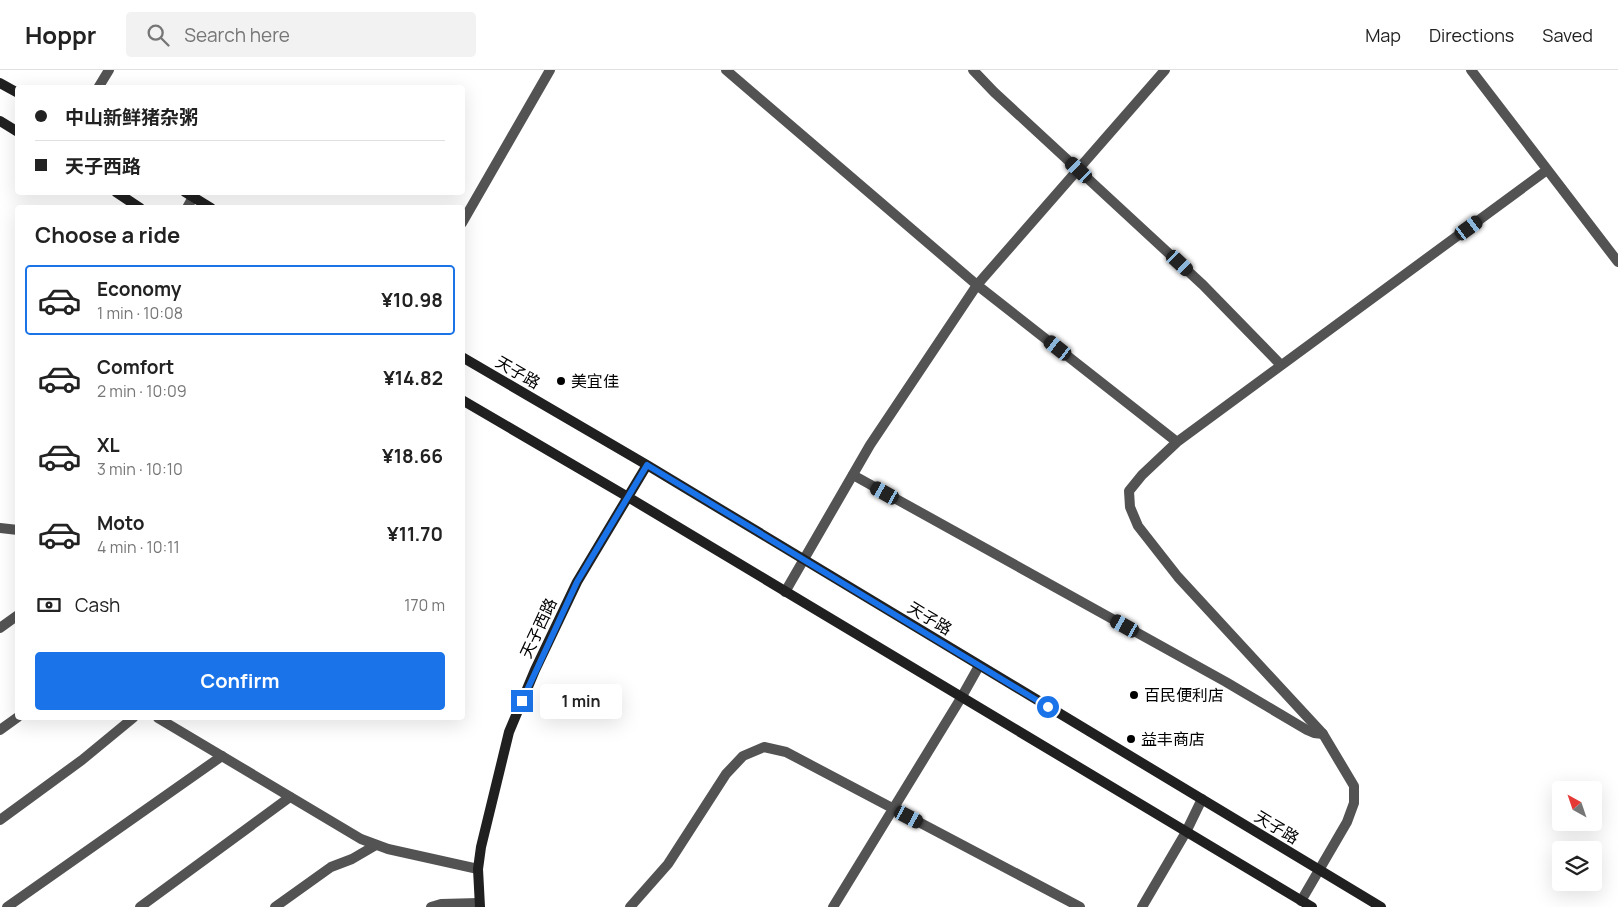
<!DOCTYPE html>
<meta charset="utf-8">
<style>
:root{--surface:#fff;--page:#f2f2f2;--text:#222;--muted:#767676;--line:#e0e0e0;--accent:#1a73e8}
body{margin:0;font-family:Manrope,"Noto Sans SC",sans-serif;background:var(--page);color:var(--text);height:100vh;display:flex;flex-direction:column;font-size:19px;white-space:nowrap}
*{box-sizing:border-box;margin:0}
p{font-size:16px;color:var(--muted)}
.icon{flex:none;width:28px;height:28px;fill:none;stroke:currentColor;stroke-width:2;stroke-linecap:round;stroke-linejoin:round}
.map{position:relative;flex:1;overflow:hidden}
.side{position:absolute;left:15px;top:135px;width:450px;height:515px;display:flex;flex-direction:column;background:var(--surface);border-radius:5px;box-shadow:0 5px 20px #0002}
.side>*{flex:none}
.guide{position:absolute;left:15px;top:15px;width:450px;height:110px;border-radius:5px;box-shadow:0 5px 20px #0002;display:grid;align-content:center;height:110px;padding:0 20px;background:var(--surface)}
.needle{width:32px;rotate:320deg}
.tools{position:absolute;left:1552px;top:711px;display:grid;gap:10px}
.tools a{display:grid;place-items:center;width:50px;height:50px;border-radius:5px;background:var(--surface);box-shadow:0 5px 20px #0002;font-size:25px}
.end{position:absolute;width:22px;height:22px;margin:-11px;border:6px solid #1a73e8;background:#fff;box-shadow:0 0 0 2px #fff}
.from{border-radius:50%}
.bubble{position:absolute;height:35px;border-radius:5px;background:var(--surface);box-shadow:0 5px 20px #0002;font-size:16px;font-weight:700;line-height:35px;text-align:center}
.car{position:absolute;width:15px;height:30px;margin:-15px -8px;border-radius:6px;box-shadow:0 0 4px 1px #0007;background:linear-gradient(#222 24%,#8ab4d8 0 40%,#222 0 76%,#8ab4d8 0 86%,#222 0)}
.guide b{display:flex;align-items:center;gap:18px;height:48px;font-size:19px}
.guide b+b{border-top:1px solid var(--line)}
.guide i{width:12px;height:12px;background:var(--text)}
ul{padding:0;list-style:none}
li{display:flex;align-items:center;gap:15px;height:70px;margin:0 10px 8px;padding:0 10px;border:2px solid transparent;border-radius:5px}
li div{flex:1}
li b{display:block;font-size:19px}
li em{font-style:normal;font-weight:700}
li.current{border-color:var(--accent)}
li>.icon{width:45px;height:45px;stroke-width:1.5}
h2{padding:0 20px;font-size:22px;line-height:60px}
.pay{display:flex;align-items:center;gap:12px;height:55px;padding:0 20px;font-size:19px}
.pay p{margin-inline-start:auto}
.action{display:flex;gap:10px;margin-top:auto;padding:10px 20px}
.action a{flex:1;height:58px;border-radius:5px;background:var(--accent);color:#fff;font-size:20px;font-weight:700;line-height:58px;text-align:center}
header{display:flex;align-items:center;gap:30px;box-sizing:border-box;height:70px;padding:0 25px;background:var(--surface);border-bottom:1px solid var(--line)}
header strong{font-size:24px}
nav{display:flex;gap:28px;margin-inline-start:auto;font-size:18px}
.search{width:350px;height:45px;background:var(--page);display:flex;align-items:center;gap:12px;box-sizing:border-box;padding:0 18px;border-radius:5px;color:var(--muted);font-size:19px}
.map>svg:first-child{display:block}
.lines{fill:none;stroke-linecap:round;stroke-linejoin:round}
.lane{stroke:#535353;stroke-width:10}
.street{stroke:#535353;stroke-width:10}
.secondary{stroke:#202020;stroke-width:10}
.route{stroke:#1a73e8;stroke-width:6}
.poi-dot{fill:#000;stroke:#fff;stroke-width:2}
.labels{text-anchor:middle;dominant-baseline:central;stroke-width:4;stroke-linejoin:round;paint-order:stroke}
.street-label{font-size:16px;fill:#000;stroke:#fff}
.poi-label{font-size:16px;fill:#000;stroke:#fff;text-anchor:start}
</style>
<header>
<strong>Hoppr</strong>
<div class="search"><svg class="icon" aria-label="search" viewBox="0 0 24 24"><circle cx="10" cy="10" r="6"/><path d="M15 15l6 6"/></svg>Search here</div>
<nav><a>Map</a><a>Directions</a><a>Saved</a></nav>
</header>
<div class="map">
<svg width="1618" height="837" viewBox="0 0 1618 837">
<rect width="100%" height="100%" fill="#fff"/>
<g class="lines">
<path class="lane" d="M853,405L1226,612L1307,660L1314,663L1323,664
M0,558L18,545
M0,660L18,647
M0,750L82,690L133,648
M7,837L222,686
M140,837L290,727
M275,837L331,797L352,789L376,775
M431,837L441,834L479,833
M630,837L668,794L726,704L743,686L764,677L786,682L1080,837
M833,837L961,628L979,596"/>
<path class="street" d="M726,0L977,215L1177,372
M973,0L994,22L1203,215L1281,295
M1471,0L1618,192
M98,18L109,0
M187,138L193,127
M462,153L550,0
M0,458L18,460
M785,522L870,375L977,215L1165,0
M158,648L361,769L388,779L478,799
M1301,831L1347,752L1354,733V716L1323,664L1178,507L1138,456L1130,437L1129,421L1142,405L1177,372L1547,100
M1142,837L1186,762L1202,729"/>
<path class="secondary" d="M0,13L18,23
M0,51L18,62
M116,122L140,138
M185,122L211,138
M462,287L647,395L1381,837
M462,330L628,427L1312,837
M480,837L478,799L481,777L509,662L535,600L577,512L647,395"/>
</g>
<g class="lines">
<path class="route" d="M522,631L577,512L647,395L1048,637"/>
</g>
<g class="poi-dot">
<circle cx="561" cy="311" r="5"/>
<circle cx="1134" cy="625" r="5"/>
<circle cx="1131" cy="669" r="5"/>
</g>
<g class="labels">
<g class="street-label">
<text transform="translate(518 302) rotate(30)">天子路</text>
<text transform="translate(930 548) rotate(31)">天子路</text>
<text transform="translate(538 558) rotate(-65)">天子西路</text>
<text transform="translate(1277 757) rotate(31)">天子路</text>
</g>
<g class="poi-label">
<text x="571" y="311">美宜佳</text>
<text x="1144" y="625">百民便利店</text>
<text x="1141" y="669">益丰商店</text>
</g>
</g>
</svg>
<div class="tools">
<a><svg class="needle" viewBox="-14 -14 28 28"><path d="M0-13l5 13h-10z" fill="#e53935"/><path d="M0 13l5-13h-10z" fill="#767676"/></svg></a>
<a><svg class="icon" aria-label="layers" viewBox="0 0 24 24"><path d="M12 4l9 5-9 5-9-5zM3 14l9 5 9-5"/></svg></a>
</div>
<i class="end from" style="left:1048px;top:637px"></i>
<i class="end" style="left:522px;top:631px"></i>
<div class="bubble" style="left:540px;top:614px;width:82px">1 min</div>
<i class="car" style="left:1079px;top:100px;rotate:313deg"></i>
<i class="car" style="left:1469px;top:158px;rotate:54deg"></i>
<i class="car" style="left:1180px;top:193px;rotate:133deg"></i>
<i class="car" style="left:1058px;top:278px;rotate:308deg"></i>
<i class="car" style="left:885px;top:423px;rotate:299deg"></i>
<i class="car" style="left:1125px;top:556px;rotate:299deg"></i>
<i class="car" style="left:909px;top:747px;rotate:118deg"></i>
<div class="guide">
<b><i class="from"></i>中山新鲜猪杂粥</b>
<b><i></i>天子西路</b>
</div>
<section class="side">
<h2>Choose a ride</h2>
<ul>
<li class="current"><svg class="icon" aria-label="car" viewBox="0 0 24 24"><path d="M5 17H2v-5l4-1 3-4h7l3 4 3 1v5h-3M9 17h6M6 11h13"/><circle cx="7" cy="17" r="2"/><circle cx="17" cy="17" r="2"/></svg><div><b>Economy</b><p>1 min · 10:08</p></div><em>¥10.98</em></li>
<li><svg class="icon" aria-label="car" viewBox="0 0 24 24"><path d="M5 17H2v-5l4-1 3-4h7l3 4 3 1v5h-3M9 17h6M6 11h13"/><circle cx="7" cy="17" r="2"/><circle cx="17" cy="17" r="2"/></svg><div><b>Comfort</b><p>2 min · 10:09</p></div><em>¥14.82</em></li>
<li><svg class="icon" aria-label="car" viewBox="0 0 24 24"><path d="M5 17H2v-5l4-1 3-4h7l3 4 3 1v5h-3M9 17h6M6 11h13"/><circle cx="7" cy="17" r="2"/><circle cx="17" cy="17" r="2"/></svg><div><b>XL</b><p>3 min · 10:10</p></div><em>¥18.66</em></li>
<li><svg class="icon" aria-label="car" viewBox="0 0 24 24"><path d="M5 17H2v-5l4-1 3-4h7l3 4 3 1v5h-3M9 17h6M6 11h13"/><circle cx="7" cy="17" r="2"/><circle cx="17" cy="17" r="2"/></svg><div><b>Moto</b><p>4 min · 10:11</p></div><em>¥11.70</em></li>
</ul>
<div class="pay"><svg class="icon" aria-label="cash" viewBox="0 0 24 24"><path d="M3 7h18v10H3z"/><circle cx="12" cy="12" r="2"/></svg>Cash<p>170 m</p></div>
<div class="action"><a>Confirm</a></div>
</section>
</div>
